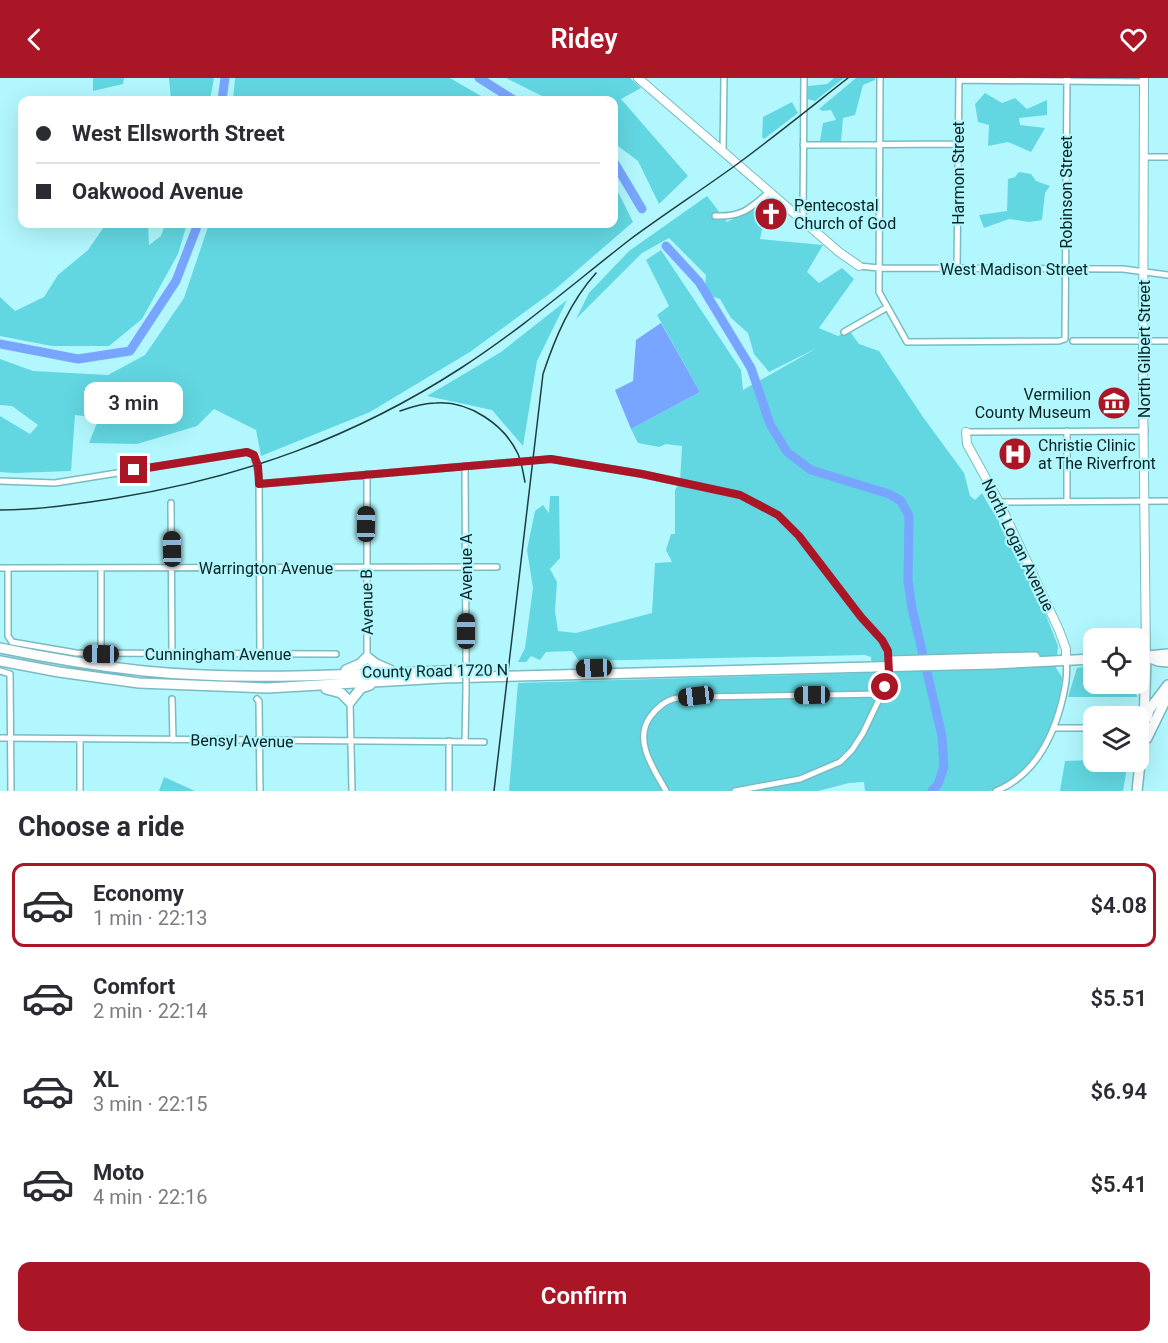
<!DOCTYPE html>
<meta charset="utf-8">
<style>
:root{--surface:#fff;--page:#f2f2f3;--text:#2b2b33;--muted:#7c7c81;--line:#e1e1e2;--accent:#ab1627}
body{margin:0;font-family:Roboto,sans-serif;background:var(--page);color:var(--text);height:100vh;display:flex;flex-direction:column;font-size:22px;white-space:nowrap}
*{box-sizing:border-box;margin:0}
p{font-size:20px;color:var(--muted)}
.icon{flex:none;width:33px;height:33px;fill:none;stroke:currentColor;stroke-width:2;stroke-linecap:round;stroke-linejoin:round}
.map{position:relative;height:713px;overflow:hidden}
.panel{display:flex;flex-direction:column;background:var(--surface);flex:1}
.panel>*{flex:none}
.guide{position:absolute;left:18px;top:18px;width:600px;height:132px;border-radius:12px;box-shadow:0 6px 24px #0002;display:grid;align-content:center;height:132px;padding:0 18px;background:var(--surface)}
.fabs{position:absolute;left:1083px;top:550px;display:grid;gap:12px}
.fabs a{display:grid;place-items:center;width:66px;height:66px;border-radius:12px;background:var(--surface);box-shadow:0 6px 24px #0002;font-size:30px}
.end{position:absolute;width:27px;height:27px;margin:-14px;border:8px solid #ab1627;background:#fff;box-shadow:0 0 0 3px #fff}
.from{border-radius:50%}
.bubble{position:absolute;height:42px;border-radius:12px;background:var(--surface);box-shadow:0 6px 24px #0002;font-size:20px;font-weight:600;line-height:42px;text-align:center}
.car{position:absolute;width:18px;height:36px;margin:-18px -9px;border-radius:8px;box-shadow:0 0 4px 2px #0007;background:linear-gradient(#222 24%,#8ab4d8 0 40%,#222 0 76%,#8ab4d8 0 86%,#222 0)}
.guide b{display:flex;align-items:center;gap:21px;height:57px;font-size:22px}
.guide b+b{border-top:2px solid var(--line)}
.guide i{width:15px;height:15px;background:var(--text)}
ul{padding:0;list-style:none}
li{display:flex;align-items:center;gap:18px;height:84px;margin:0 12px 9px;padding:0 6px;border:3px solid transparent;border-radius:12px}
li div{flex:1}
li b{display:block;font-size:22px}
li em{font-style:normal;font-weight:600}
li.active{border-color:var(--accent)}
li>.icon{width:54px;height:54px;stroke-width:1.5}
h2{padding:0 18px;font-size:27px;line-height:72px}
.primary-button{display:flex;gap:12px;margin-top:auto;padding:12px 18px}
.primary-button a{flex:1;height:69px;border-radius:12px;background:var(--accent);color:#fff;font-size:24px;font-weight:600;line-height:69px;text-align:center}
header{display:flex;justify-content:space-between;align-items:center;height:78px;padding:0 18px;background:var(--accent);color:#fff;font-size:27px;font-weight:600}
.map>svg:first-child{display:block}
.green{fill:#62d7e1}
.water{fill:#78a5ff}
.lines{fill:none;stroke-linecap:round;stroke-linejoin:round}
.river{stroke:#78a5ff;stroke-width:9}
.street-casing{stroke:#78bbc2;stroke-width:8}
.secondary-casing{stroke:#78bbc2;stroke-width:10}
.primary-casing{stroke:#78bbc2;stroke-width:12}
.street{stroke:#fff;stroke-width:5}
.secondary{stroke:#fff;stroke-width:8}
.primary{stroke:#fff;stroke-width:9}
.rail{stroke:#1c3e41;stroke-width:1.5}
.street-bridge-casing{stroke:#78bbc2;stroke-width:8;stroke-linecap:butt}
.primary-bridge-casing{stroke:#78bbc2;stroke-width:12;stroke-linecap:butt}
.street-bridge{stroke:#fff;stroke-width:5}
.primary-bridge{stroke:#fff;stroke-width:9}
.route{stroke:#ab1627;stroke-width:8}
.labels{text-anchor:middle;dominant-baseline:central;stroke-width:4.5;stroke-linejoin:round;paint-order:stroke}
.street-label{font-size:16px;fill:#052224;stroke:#b2f7fe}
.poi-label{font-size:16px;fill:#052224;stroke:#b2f7fe;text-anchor:start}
</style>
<header><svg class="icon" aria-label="back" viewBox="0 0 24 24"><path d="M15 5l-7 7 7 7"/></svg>Ridey<svg class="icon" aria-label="heart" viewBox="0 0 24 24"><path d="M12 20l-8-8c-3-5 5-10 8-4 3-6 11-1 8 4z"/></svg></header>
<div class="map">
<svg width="1168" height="713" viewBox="0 0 1168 713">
<rect width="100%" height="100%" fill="#b2f7fe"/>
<path class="green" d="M93,0H124L123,6L93,13Z
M169,0H214L210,22H171Z
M235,0H450L488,22H233Z
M506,0H630L641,10L621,21L688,98L659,126L638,83L614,65V22H550Z
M834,0H844L815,23L807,21L808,8L827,6Z
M856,0H875V2L863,7L855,37L843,40L841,63H820L823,45L836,42L831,32L823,33L819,31Z
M985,15L1002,25L1015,20L1027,31L1047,22V37L1019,40L1020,47L1045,50L1031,74L1008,64L988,68L989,47L978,44L975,26Z
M792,24L798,35L764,61L762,59L763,39Z
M1019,94L1031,96L1036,103L1050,108L1045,115L1042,142L1029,144L1009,141L984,150L979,137L1007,133L1008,101L1015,99Z
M614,106L633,144L552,214L470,274L370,334L261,378L256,352L214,331L197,348L137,366L89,365L99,340L75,337L71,393L15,395L0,394V338L30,356L38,347L12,328L0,327V281L33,293L108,297L145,277L184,220L209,146H614Z
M707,118L727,144L768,123L760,161L823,167L807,194L819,205L842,190L854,201L819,250L838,258L849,252L859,266L879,273L923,339L964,395L970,418L975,422L982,415L991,431L995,430L994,434L1003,451L1007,456L1042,527L1058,568L1056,590L1062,599C1062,638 1031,705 989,713C978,713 964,713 952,713C923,713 894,713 865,713L864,704L849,705L818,713H509L518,605L862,595L872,593L871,579L865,577L579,583L572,573L546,574L540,582L531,578L526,584H518L525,570L533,510L527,472L535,433L543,427L549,435L550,418H559L560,480L550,491L557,504L555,533L558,553L576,555L652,535L655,485L672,484L666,472L671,456H675V412L680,404L682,368L666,366L659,369L638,365L631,351L700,314L657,237L669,228L646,182L661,172L741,292L743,312L817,270L769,294L754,276L748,255L731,240L720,221L704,216L706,197L669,160L642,175L576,241L589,215L629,173Z
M106,146H148L149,167L161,158L165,146H187L178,176L142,241L109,268H52L0,258V219L15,233L44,219L58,197L88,172Z
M567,222L537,283L523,368L492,332L427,318L501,274Z
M1082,589H1093L1094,606H1134L1137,619H1068L1077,590Z
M1093,682L1094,684H1128L1123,713H1060L1065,683Z
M164,699L195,713H159Z"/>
<path class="water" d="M661,245L700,314L631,351L615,312L633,303L636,262Z"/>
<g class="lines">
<path class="river" d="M479,0L514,22
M222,22L225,0
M614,84L642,131
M666,168L699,204L751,290L770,346L787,374L811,392L889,416L901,423L909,438L908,503L912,530L942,658L944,689L938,706L932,713
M0,266L78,281L130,273L176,203L198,146"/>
<g class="street-casing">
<path id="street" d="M880,0L879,214L907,264L1059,263L1065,261L1067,0
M959,2L1144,4
M803,67L958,66
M723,73L724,0
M1144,79H1168
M715,138C742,139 750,131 769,114
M803,142L804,0
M859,188L879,190L1123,191L1168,197
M957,191L959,0
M844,254L886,230
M1073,263H1168
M966,354L1145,353
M465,388L466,578
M367,396V579
M0,403L55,405L247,374L254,377L259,398L260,576
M259,406L551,381L642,396L740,417L778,437L799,458L861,539L882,562L888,573L889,596L885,609L863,655L852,672L840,684L800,701L735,713
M999,424L1168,423
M1067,424V353
M171,425L172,576
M0,490L497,489
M8,490V558L12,564L76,575L336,576
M101,490V576
M0,593L10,596L11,713
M172,621L173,662
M257,621L259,623L260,713
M350,624L352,713
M1055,650H1094
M0,660L484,664
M80,661V713
M449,663V713
M465,663L466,614
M666,713C654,691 633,663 650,639C656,631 663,624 673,621C680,619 689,619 696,619L882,616
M996,713C1033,698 1051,664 1061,627C1065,611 1068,598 1066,581"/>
</g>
<g class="secondary-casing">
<path id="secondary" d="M638,0L839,174L859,188
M1144,0L1143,307L1146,578
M966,354L967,366L999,424L1059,552L1066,571V581"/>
</g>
<g class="primary-casing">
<path id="primary" d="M0,570C48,580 96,588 144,593C253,604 364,595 473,592
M1138,579L1168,576
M1148,579L1158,583L1168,584
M993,580L1035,579
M0,583L59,594L139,605L267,610L443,600L872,589
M993,586L1094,581
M346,592L360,586L367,579L376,586L390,592
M326,611L341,615L350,624L361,610L370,607
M1147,640L1149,632L1168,607
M1147,660L1168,617
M1137,713L1144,648L1146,578"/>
</g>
<use href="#street" class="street"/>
<use href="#secondary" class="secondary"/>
<use href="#primary" class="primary"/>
<path class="rail" d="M400,333C411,329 423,325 436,325C469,323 504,346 518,376C522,385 523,395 525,404
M0,432C39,432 78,426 116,420C243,399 353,360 461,290C520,252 573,206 628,163C663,137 700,113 736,87C774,59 811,29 848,0
M494,713L543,296C555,260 570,224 596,195"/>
<g class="street-bridge-casing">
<path id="street-bridge" d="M466,578V614"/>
</g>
<g class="primary-bridge-casing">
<path id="primary-bridge" d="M890,583L993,580
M872,589L993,586"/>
</g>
<use href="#street-bridge" class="street-bridge"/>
<use href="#primary-bridge" class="primary-bridge"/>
</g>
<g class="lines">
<path class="route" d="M134,392L247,374L254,377L258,388L259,406L551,381L642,396L740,417L778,437L799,458L861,539L882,562L888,573L889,596L885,609"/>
</g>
<defs>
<g id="church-disc" transform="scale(1.725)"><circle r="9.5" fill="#ab1627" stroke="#b2f7fe"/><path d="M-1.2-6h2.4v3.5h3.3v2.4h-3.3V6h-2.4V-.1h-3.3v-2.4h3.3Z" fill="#fff"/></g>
<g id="museum-disc" transform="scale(1.725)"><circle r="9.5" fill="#ab1627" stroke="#b2f7fe"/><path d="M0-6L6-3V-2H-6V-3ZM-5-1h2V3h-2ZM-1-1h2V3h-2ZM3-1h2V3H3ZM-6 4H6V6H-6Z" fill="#fff"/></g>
<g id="hospital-disc" transform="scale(1.725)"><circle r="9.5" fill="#ab1627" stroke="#b2f7fe"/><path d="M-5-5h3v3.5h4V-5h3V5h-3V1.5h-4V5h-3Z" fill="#fff"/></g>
</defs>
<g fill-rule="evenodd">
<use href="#church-disc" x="771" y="136"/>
<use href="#museum-disc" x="1114" y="325"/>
<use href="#hospital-disc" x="1015" y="376"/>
</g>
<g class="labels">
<g class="street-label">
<text transform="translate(958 95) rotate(-90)">Harmon Street</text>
<text transform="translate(1066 114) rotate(-90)">Robinson Street</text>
<text x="1014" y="191">West Madison Street</text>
<text transform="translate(1144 271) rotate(-90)">North Gilbert Street</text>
<text transform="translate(1018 467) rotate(64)">North Logan Avenue</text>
<text transform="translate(466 489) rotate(-90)">Avenue A</text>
<text x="266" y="490">Warrington Avenue</text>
<text transform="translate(367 524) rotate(-91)">Avenue B</text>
<text x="218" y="576">Cunningham Avenue</text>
<text transform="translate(435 593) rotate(-1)">County Road 1720 N</text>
<text transform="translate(242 663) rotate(1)">Bensyl Avenue</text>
</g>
<g class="poi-label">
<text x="794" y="127">Pentecostal<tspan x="794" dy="18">Church of God</tspan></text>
<text x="1091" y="316" text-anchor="end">Vermilion<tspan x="1091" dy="18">County Museum</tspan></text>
<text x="1038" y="367">Christie Clinic<tspan x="1038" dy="18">at The Riverfront</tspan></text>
</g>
</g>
</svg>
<div class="fabs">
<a><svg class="icon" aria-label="locate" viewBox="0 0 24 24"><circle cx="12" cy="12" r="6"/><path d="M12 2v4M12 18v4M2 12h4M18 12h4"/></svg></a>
<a><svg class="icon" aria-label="layers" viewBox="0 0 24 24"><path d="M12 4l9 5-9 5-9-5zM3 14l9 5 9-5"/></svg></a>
</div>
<i class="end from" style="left:885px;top:609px"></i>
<i class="end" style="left:134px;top:392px"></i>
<div class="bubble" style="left:84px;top:304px;width:99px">3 min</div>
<i class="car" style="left:366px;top:446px;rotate:1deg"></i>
<i class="car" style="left:172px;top:471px;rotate:359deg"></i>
<i class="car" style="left:466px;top:553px;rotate:0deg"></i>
<i class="car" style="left:101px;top:576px;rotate:271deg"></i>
<i class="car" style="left:594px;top:590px;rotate:268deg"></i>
<i class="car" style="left:812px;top:617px;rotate:269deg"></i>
<i class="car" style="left:696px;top:618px;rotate:263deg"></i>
<div class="guide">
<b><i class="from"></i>West Ellsworth Street</b>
<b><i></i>Oakwood Avenue</b>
</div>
</div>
<section class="panel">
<h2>Choose a ride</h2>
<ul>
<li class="active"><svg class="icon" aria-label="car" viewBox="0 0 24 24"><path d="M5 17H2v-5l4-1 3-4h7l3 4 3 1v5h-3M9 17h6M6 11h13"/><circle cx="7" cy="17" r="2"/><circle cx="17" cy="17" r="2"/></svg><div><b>Economy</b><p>1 min · 22:13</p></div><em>$4.08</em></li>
<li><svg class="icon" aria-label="car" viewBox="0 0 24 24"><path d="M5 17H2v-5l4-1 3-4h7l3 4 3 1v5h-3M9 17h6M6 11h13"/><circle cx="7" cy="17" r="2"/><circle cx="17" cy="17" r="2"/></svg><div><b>Comfort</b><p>2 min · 22:14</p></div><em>$5.51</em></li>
<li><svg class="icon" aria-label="car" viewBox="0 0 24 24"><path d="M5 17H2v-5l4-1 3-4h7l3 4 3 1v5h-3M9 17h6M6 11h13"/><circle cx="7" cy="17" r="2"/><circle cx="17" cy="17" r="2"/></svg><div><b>XL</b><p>3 min · 22:15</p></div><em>$6.94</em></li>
<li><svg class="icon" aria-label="car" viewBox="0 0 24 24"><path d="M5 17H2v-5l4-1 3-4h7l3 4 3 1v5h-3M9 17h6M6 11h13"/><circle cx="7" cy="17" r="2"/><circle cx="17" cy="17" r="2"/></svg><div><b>Moto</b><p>4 min · 22:16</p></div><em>$5.41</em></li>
</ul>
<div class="primary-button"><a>Confirm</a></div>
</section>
